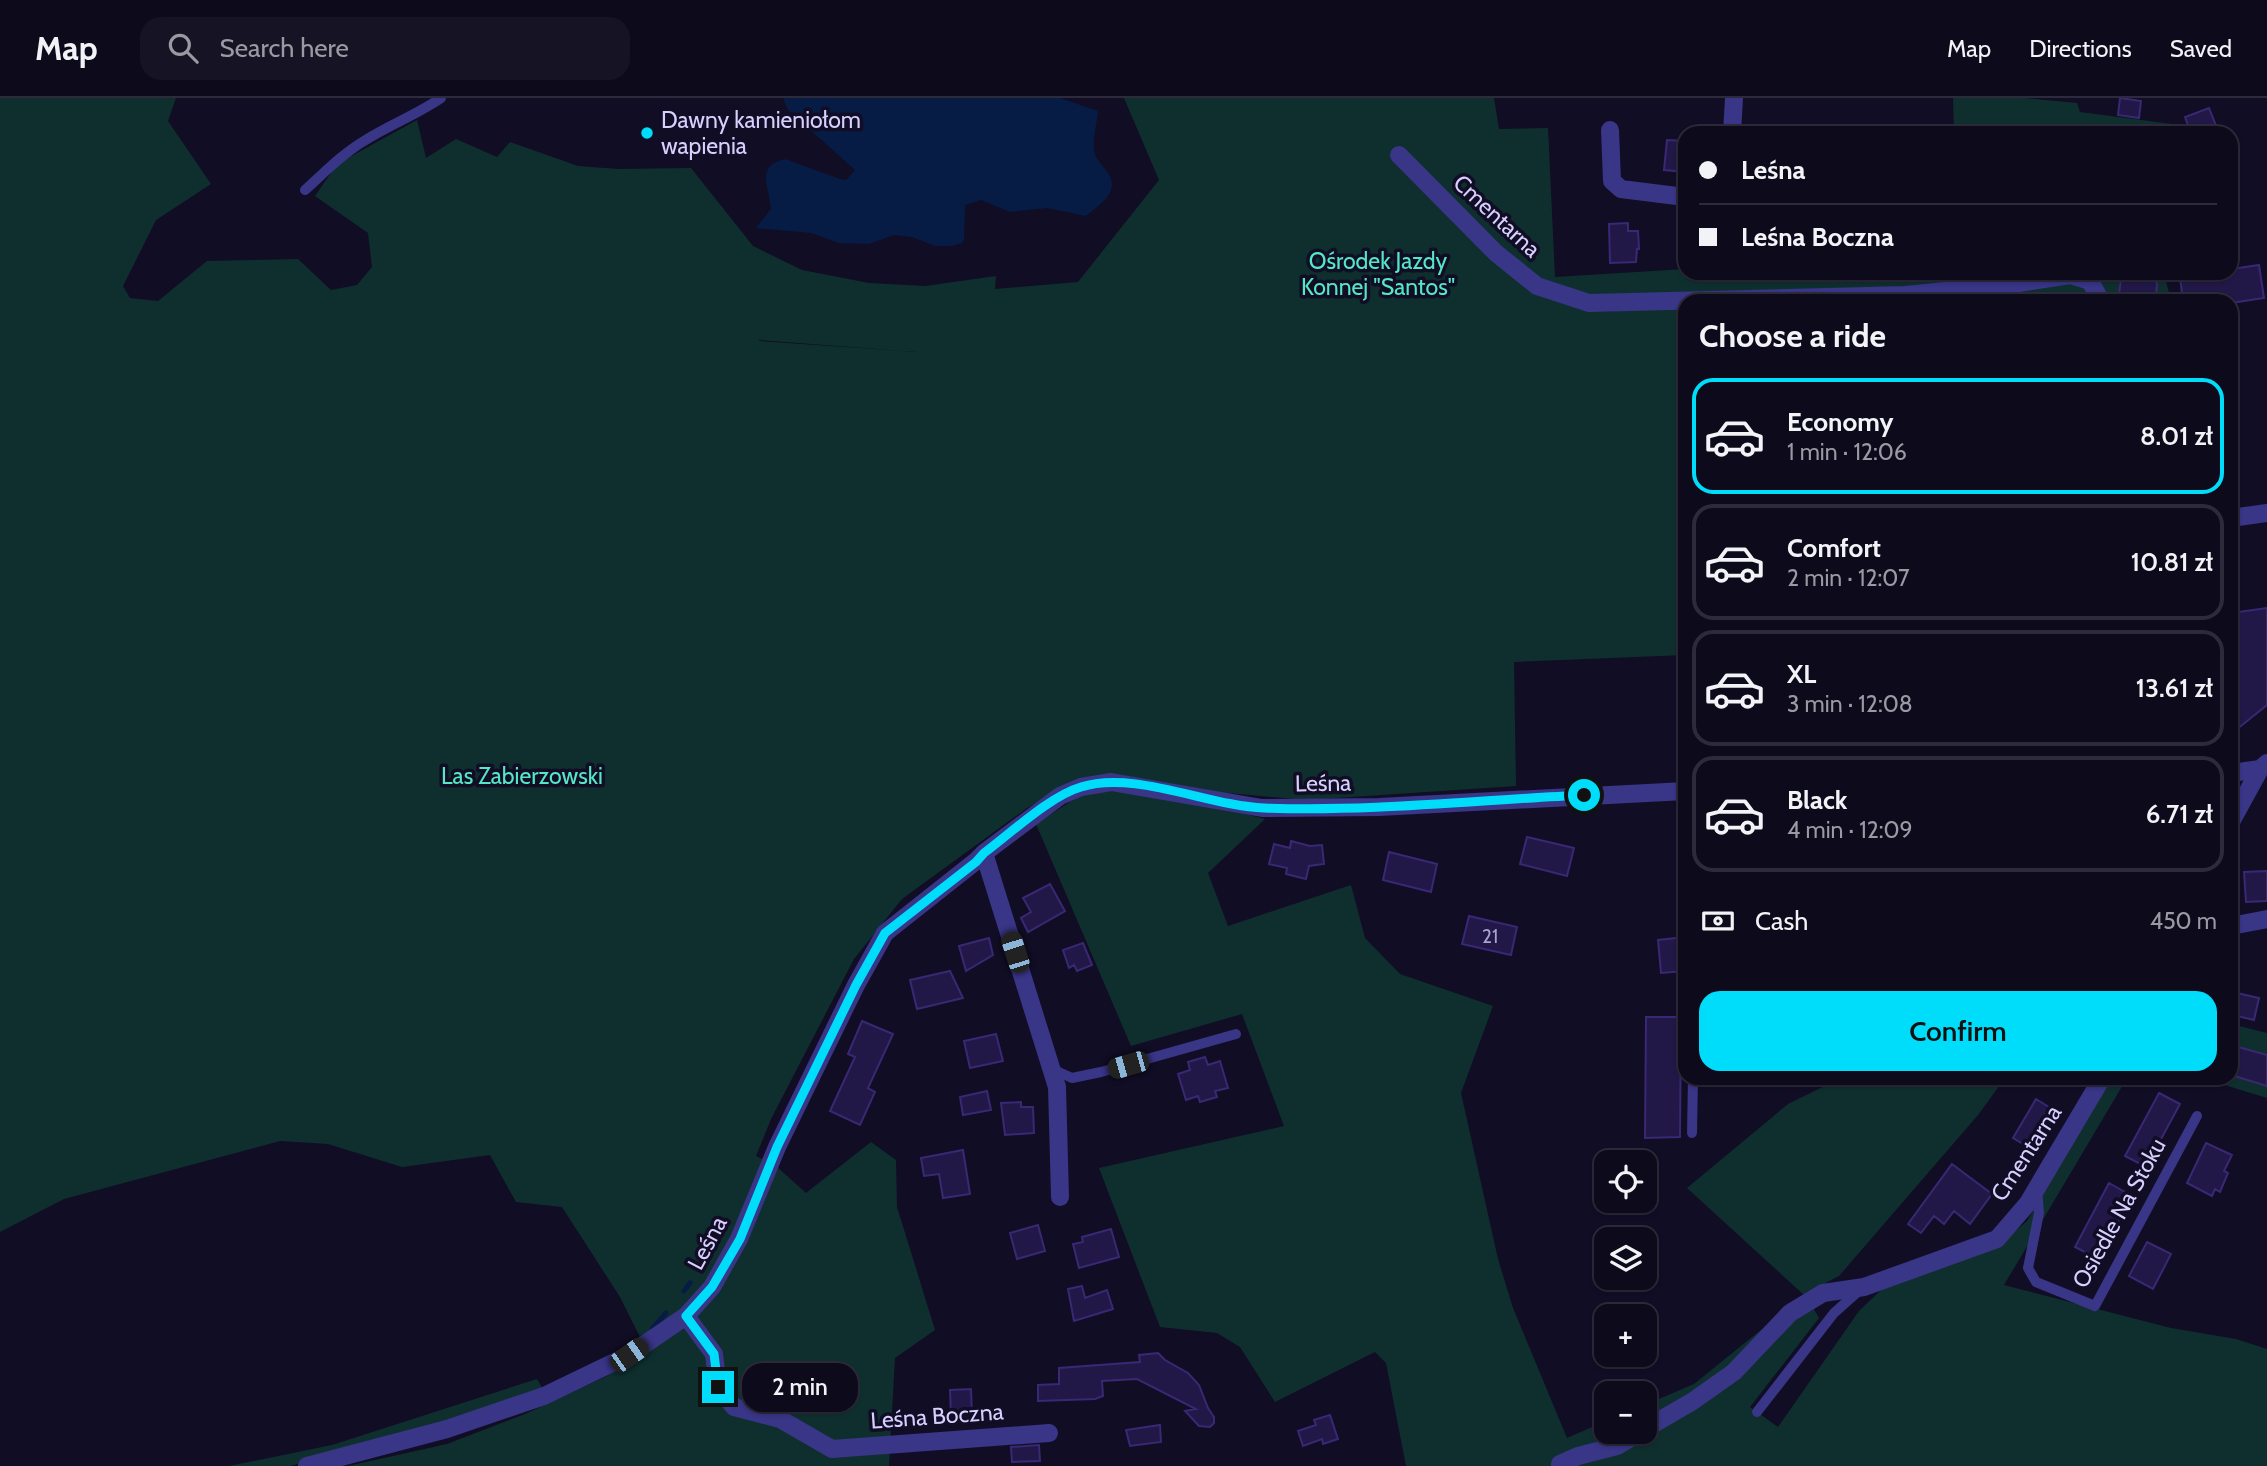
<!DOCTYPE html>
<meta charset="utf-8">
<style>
:root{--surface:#0d0a1c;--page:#161325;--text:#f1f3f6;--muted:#9a9aa3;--line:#2d2b3b;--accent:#00ddfb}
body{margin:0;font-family:Cabin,sans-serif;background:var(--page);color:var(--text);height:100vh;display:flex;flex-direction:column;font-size:26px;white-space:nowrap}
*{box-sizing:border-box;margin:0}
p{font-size:23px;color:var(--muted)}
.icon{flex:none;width:38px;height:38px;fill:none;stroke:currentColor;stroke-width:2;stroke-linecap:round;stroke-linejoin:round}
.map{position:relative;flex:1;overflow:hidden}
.side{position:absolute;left:1678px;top:196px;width:560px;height:791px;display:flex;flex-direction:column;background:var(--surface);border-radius:21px;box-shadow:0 2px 5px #0004,0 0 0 2px var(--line)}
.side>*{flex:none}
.banner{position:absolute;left:1678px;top:28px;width:560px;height:154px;border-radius:21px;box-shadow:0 2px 5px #0004,0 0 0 2px var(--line);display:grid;align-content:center;height:154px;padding:0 21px;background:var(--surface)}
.buttons{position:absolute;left:1594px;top:1052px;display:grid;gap:14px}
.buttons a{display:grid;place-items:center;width:63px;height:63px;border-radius:14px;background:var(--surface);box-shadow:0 2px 5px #0004,0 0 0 2px var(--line);font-size:35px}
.end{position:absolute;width:32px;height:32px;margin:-16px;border:9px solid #00ddfb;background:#111;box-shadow:0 0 0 4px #111}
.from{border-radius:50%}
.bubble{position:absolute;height:49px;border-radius:21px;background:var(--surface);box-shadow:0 2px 5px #0004,0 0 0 2px var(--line);font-size:23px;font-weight:600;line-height:49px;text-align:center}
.car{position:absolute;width:21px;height:42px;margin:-21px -10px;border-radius:9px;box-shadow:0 0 5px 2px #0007;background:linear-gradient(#222 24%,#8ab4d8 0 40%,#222 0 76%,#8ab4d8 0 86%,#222 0)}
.banner b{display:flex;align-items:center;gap:24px;height:66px;font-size:26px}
.banner b+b{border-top:2px solid var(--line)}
.banner i{width:18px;height:18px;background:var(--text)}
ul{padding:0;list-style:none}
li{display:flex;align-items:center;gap:21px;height:116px;margin:0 14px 10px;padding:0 7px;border:4px solid var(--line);border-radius:21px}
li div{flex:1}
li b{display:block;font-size:26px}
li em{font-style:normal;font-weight:600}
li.on{border-color:var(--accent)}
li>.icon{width:63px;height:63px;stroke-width:1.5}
h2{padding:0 21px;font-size:32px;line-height:84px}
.pay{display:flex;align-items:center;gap:18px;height:77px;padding:0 21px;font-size:26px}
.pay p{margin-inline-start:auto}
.button{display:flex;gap:14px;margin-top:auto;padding:14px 21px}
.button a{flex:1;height:80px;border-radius:21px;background:var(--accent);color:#111;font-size:28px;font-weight:600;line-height:80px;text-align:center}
header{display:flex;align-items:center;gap:42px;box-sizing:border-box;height:98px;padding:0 35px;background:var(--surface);border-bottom:2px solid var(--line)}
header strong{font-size:33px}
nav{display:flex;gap:38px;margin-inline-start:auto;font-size:24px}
.search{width:490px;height:63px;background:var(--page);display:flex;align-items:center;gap:18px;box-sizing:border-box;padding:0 24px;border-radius:21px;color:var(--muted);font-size:26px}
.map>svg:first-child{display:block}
.green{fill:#0f2f2f;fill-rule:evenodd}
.water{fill:#061c44}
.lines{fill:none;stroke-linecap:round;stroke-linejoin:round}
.stream{stroke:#061c44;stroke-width:5}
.building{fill:#221847;stroke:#392874;stroke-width:2}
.lane{stroke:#393587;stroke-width:10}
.street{stroke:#393587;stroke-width:18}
.route{stroke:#00ddfb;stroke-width:9}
.poi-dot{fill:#00ddfb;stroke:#110d25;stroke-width:2.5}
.labels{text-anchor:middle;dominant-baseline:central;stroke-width:7;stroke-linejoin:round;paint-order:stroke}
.number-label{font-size:19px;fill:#aaa2d1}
.poi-label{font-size:23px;fill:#d7d0ff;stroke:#110d25;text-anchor:start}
.street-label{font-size:23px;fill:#d7d0ff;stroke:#110d25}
.park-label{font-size:23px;fill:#54e7c5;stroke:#110d25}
</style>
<header>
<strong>Map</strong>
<div class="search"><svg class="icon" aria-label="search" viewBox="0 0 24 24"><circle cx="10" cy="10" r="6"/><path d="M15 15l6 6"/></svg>Search here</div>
<nav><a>Map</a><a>Directions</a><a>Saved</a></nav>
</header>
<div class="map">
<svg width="2267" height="1368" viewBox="0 0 2267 1368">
<rect width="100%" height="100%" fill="#110d25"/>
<path class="green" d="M0,0H176L168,23L211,86L156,122L123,188L130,200L158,203L207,163L298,161L331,192L357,187L372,169L368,135L315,98L337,66L417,22L426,60L456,41L497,59L510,44L578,68L619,71L691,70L753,148L802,172L869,185L925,188L996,178L995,191L1078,184L1159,82L1124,0H1494L1499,31L1548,30L1555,179L1685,171V175H2164L2171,203H1685V557L1514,564L1516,688L1306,702L1228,695L1227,711L1265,721L1208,775L1228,828L1351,787L1365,840L1400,876L1493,908L1461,995L1498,1161L1513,1210L1567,1340L1606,1323V1334H1645V1307L1694,1286L1804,1197L1687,1090L1788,1006L1841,980H2005L1978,1017L1839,1178L1805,1196L1819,1220L1750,1309L1778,1329L1859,1213L1882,1191L1998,1148L2027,1123L2109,980H2127L2004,1187L2171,1230L2236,1241L2267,1251V1368H1406L1386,1265L1375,1254L1275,1304L1240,1249L1217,1235L1160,1229L1099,1070L1284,1028L1242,916L1131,948L1036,726L1079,698L1071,686L1027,710L902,801L854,861L771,1021L756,1058L776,1068L806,1095L871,1044L896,1062L897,1109L935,1232L895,1260L889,1368H348L447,1346L525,1316L605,1279L648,1255L620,1199L562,1109L516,1104L490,1057L402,1069L328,1046L280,1043L64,1101L0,1134ZM759,243V242L917,254Z
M1953,0H2025L2077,5L2080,14L2172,26L2175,35H1954Z
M2231,926L2267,935V1000L2202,980H2231Z
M537,1281L544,1293L442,1328L290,1368H229L332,1347Z"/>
<path class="water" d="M783,0H1060L1098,13C1097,25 1093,39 1094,51C1095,62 1103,67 1108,75C1121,94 1099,107 1086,118L1047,110L1010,114L981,102L965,107L964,141L962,145L952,148H935L912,139L894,137L869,146L839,145L811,135L756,130L771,111C769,88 755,68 785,61L840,81L846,82L855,72L788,12Z"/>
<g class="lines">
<path class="stream" d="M684,1193L690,1185
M652,1231L666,1215"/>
</g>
<path class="building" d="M2120,0L2141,3L2139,20L2118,17Z
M2209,10L2219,35H2191L2185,19Z
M1667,42L1685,43V74L1664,72Z
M1628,125V133H1638L1639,151H1637L1636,164L1610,165L1609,126Z
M2259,167L2264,200L2231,205V203H2183L2180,179L2204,175H2231V171Z
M1964,175H2004L1964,180Z
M2128,175H2149L2157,185L2156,199L2151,203H2125L2119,196L2121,181Z
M2007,198L2008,203H1966V202Z
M2267,510V607L2231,636V515Z
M1527,739L1574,750L1567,778L1520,766Z
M1291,743L1310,748L1322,747L1324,766L1309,768L1306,781L1286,776L1287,770L1269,766L1274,746L1290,750Z
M1389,754L1437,766L1431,794L1383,782Z
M2267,773V803L2246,804L2244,774Z
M1050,786L1065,813L1028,834L1021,820L1031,814L1023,800Z
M1469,818L1517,829L1511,857L1462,846Z
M1685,839V873L1661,875L1658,842Z
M989,840L993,857L966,873L959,848Z
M1083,845L1092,867L1077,873L1074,867L1069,870L1063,852Z
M950,873L963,900L917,911L910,882Z
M2237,895L2259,900L2254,922L2233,917Z
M1646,919H1681L1680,1039L1645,1040Z
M862,923L893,936L868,990L875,994L860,1027L830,1013L855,959L848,956Z
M996,936L1003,963L970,970L964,943Z
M2231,947L2267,957V988L2231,977Z
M1205,959L1208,967L1220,963L1228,990L1215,993L1217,999L1200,1004L1198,998L1186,1002L1178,976L1190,972L1188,964Z
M987,993L991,1012L963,1017L960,999Z
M2159,995L2180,1006L2146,1069L2125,1058Z
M2036,1001L2049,1009L2028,1049L2013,1040Z
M1021,1004V1009H1033L1034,1035L1005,1037L1001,1005Z
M2206,1045L2232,1057L2224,1073L2228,1075L2220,1094L2215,1091L2212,1098L2187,1085Z
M963,1052L970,1096L943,1100L939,1076L924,1078L921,1060Z
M1952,1066L1992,1096L1970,1126L1954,1113L1944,1126L1934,1118L1921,1135L1908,1126Z
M2109,1085L2132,1098L2098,1161L2075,1149Z
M1038,1127L1045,1153L1017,1161L1010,1135Z
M1111,1131L1119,1159L1079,1170L1073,1146L1083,1144L1082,1139Z
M2147,1144L2171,1156L2153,1191L2129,1178Z
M1082,1188L1085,1200L1107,1192L1113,1211L1074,1223L1068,1191Z
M1158,1255L1165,1262L1188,1275L1199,1287L1208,1310L1214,1319V1325L1210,1329L1199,1328L1185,1313L1196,1311L1137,1281L1102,1283L1103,1298L1095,1301L1038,1303V1287L1059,1286V1270L1140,1264L1139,1257Z
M971,1291L972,1317L951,1318L950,1292Z
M1330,1317L1338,1341L1323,1346L1322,1341L1303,1348L1298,1333L1316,1327L1314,1322Z
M1160,1327L1161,1344L1130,1348L1126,1332Z
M1039,1347L1040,1363L1012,1364L1011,1349Z"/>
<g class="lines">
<path class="lane" d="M305,92C324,75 342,56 364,43C389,27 416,17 441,0
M1052,971L1072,980L1101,974L1236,936
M1692,1035L1693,980
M2037,1091L2039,1115L2028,1170L2036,1184L2095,1208L2197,1018
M1757,1314L1834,1215L1861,1191"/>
<path class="street" d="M1610,32L1612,83L1621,91L1685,99
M1732,35L1734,0
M1399,57L1496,155L1537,188L1589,205L1906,197
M1907,203L1906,197L2012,186L2070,177L2090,183L2101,203
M2231,420L2267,415
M2231,675L2260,671
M2231,724L2260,671L2267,665
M2231,828L2267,821
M1060,1099L1057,989L984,755L1060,698L1081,689L1111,684L1262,710L1379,709L1685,693
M686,1218L714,1256L718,1289L734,1309L780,1321L832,1351L1049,1335
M1645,1331L1693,1303L1734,1274L1790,1215L1823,1195L1864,1189L1997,1141L2028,1105L2102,980
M1560,1366L1578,1358L1617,1348L1641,1334
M307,1368L447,1331L544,1298L629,1257L686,1218L712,1189L739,1141L777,1049L856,887L885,835L976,763L984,755"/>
</g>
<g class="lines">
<path class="route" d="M718,1289L714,1256L686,1218L712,1189L740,1141L777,1049L856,887L885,835L976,764L984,755C1011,735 1050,698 1081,689C1134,672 1209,708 1264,710C1371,714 1478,702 1584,697"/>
</g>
<circle class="poi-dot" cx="647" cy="35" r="7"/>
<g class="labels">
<g class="number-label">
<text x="1490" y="838">21</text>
</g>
<g class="poi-label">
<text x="661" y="22">Dawny kamieniołom<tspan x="661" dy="26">wapienia</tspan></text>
</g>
<g class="street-label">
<text transform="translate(1497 118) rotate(43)">Cmentarna</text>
<text transform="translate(1323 685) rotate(-1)">Leśna</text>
<text transform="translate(2026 1055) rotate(-57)">Cmentarna</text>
<text transform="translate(2119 1115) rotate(-61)">Osiedle Na Stoku</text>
<text transform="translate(707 1145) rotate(-62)">Leśna</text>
<text transform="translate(937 1318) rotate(-4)">Leśna Boczna</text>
</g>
<g class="park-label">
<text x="1378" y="163">Ośrodek Jazdy<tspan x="1378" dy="26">Konnej "Santos"</tspan></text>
<text x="522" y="678">Las Zabierzowski</text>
</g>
</g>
</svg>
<div class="buttons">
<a><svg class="icon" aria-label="locate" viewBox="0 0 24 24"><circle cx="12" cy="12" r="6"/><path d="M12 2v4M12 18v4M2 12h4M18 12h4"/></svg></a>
<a><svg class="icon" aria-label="layers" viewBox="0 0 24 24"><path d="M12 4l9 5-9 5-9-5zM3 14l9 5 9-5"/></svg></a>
<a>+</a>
<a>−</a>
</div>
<i class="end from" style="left:1584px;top:697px"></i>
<i class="end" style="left:718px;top:1289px"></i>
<div class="bubble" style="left:742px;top:1265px;width:116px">2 min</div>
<i class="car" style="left:1015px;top:854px;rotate:342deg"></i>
<i class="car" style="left:1128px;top:967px;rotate:254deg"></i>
<i class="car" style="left:629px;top:1257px;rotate:55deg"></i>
<div class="banner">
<b><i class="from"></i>Leśna</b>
<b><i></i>Leśna Boczna</b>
</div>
<section class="side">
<h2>Choose a ride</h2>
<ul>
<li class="on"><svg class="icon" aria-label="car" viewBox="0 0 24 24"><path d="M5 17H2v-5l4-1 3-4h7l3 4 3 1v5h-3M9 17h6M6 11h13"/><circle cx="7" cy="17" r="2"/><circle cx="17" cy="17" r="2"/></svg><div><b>Economy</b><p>1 min · 12:06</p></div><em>8.01 zł</em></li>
<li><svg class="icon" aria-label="car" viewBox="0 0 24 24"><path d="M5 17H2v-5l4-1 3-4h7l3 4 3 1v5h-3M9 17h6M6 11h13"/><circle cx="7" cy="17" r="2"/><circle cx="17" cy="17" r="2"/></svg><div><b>Comfort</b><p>2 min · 12:07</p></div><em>10.81 zł</em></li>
<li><svg class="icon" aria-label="car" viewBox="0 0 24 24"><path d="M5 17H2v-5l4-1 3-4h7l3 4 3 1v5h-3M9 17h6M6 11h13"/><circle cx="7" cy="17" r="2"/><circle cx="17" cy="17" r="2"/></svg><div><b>XL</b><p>3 min · 12:08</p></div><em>13.61 zł</em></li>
<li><svg class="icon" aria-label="car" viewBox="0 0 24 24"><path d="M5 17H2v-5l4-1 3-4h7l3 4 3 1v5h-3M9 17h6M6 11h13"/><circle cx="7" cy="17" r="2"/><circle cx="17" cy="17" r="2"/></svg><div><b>Black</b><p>4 min · 12:09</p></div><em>6.71 zł</em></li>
</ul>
<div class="pay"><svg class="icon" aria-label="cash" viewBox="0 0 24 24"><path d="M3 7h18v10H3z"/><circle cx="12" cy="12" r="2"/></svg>Cash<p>450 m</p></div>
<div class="button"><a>Confirm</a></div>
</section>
</div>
